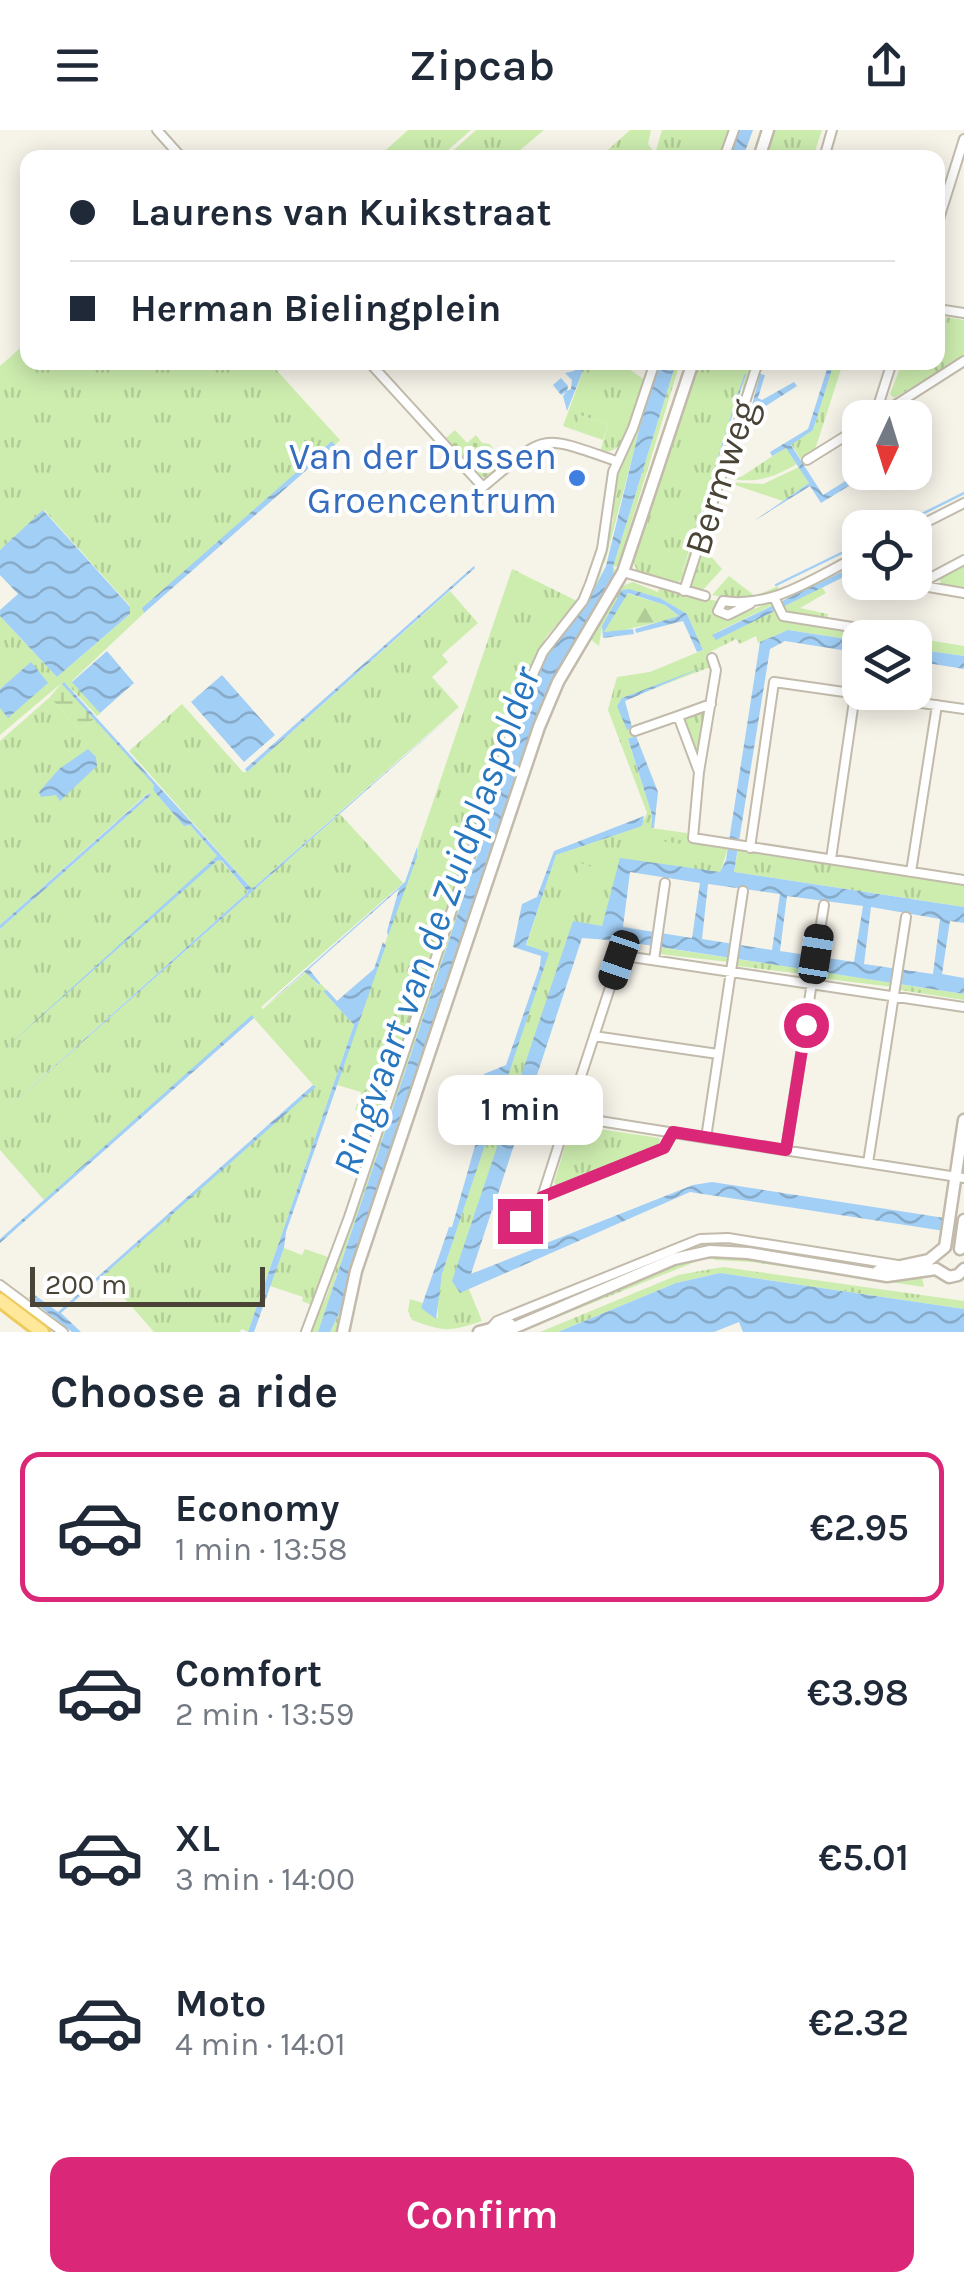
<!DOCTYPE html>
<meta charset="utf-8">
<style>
:root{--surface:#fff;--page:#f2f2f3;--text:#1f2937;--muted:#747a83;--line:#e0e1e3;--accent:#db2777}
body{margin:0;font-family:Karla,sans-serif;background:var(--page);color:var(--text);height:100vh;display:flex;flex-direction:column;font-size:38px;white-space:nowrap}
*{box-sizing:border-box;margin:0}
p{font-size:32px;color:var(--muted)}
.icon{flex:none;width:55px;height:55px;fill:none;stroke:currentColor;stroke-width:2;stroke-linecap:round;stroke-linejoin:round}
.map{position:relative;height:1202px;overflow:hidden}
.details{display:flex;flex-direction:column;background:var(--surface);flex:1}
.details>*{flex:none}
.guide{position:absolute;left:20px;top:20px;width:925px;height:220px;border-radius:20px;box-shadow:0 5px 25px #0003;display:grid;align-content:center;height:220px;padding:0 50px;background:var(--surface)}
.needle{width:65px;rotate:184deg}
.fabs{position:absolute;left:842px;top:270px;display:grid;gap:20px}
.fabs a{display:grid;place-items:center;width:90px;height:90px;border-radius:20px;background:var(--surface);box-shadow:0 5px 25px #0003;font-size:50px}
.scale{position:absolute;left:30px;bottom:25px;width:235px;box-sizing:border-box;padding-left:10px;border:5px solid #4a4437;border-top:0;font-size:28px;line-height:35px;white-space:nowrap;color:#4a4437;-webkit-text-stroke:8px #fff;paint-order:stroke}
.end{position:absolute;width:45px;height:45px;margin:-22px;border:12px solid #db2777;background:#fff;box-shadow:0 0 0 5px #fff}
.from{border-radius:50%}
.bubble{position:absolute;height:70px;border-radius:20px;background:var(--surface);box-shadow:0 5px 25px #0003;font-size:32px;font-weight:600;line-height:70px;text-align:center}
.car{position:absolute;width:30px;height:60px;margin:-30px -15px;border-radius:12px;box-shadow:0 0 8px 2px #0007;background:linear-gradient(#222 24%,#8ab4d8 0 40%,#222 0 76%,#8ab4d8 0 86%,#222 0)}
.guide b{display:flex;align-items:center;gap:35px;height:95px;font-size:38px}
.guide b+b{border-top:2px solid var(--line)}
.guide i{width:25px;height:25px;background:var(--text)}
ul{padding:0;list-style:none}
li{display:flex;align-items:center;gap:30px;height:150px;margin:0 20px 15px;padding:0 30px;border:5px solid transparent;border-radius:20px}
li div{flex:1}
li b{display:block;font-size:38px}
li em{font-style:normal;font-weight:600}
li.current{border-color:var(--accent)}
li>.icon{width:90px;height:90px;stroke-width:1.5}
h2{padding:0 50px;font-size:45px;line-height:120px}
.primary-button{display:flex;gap:20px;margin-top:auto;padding:20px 50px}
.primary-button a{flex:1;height:115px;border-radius:20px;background:var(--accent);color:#fff;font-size:40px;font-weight:600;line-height:115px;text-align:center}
header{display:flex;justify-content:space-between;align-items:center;height:130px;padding:0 50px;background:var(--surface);font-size:45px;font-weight:600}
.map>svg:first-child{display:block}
.grass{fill:url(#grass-tufts);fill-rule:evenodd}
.forest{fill:url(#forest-firs)}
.wetland{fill:url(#wetland-marsh)}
.park{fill:#cdedaf}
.garden{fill:url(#garden-dots)}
.water{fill:url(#water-waves);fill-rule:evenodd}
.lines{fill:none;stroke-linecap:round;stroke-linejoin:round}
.stream{stroke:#a2cff6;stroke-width:2.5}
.minor-casing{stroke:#c2bbab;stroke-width:12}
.tertiary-casing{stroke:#c2bbab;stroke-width:15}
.primary-casing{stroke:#eecb5f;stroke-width:18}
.minor{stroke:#fff;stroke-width:8}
.tertiary{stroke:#fff;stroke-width:10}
.primary{stroke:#ffe899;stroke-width:12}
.route{stroke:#db2777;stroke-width:12}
.shop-dot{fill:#3f7fe0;stroke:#fff;stroke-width:4}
.labels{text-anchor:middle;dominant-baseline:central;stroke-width:8;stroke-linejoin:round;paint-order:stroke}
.shop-label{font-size:38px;fill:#366cbe;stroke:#fff;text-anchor:end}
.street-label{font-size:38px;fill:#4a4437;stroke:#fff}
.water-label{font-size:40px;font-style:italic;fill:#2676c0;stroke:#fff}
</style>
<header><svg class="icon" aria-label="menu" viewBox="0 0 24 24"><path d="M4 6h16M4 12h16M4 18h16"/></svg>Zipcab<svg class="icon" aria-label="share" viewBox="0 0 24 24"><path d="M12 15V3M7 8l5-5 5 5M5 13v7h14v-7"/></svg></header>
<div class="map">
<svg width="964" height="1202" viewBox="0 0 964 1202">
<defs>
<pattern id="grass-tufts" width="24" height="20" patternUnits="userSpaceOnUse" patternTransform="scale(2.5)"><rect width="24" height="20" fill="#cdedaf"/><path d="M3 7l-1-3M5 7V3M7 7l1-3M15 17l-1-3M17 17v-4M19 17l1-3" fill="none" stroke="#b2cc97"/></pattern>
<pattern id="forest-firs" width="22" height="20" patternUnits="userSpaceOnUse" patternTransform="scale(2.5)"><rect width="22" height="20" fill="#cdedaf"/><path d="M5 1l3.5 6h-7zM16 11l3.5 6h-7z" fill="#b2cc97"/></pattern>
<pattern id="wetland-marsh" width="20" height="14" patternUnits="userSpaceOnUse" patternTransform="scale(2.5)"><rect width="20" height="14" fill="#cdedaf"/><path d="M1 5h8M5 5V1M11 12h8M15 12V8" fill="none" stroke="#b2cc97"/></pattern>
<pattern id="garden-dots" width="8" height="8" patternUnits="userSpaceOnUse" patternTransform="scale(2.5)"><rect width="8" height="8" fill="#cdedaf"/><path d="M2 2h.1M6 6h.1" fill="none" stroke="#b2cc97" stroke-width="1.8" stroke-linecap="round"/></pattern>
<pattern id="water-waves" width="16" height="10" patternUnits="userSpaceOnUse" patternTransform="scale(2.5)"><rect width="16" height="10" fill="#a2cff6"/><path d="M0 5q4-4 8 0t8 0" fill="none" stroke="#86aac8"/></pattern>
</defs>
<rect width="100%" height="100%" fill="#f6f3e9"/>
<path class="grass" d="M408,0H471L440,27L377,28Z
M476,0H544L512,27L445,28Z
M630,0H651L648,14L655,24L662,0H732L722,27L599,28Z
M772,0H822L813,27L763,28Z
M938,186L964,190V226L894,268L890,264L902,233L938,232Z
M27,212L28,232L270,233L340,310L335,315L331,312L143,478L144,483L72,551L101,583L97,586L64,551L0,605V578L8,587L31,533L0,559V486L57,547L130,484V476L44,380L0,420V236Z
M586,233H620L645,250C638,274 633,325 600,322L608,295L580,285L574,300L563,296Z
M657,233L605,432L602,433L613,390L615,348Z
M676,233H680L618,436L613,437L617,441L612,455L551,559L352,1144L339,1202H330L341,1178L353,1135L538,584L558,541L614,446L613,437Z
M697,233H748V240L751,233H756L686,447L673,455L639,444L633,432ZM744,245L742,264L682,443V442Z
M834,233H843L814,323L808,324L802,331L791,314L813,300Z
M786,317L797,334C773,348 755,354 728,348L741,347Z
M799,337L809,353L783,371L726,352L763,354Z
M705,409L707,422L722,439L701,462L695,461L690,454Z
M603,435C596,474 556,504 539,541L318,1202H310L327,1165L372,1034L534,545L547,521L584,477Z
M512,439L577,471L546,507L524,550L379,987L355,980L361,962L337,955Z
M729,446L755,466L778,456L779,461C756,471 736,470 712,465Z
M633,452L658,462L659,458L717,471L715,482L726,490L774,471L775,474L713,504L778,479L781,488L910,507L860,508V511L788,500L758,513L756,506L740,514L736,509L708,523L713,536L619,572L627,599L632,597L636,606L628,610L652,685L651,698L687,703L688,712L728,718L720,743L621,729L602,796L573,792L460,1162L469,1159L482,1191C449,1202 444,1202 412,1190L408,1181L410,1169L423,1173L421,1178L438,1188L437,1169L442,1144L548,824L526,816L556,725L641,696L647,683L608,580L617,547L650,542L703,520L687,484L660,468L626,459L602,496L599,516L589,508L619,457Z
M822,457L826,463L800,478L828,484V489L784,484L781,478Z
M450,461L478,493L442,525L448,532L432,547L459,577L252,759L129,621L182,574L243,642H247Z
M915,508L964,516V526L915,519Z
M50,567L79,600L94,589L155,655L153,660L184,696L190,695L248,762L4,981L340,684L403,753L261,877L263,879L306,842L318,855L320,853L327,860L323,861L354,895L248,1202L242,1199L239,1202H154L104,1145L315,957L252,886L44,1070L0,1020V799L151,665L148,663L0,795V611Z
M700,582L706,585L699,627H696L684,594L686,587Z
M738,720L964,755V777L734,742Z
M658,817L730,828L729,832L659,824Z
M736,829L812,840L811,845L737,836Z
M817,841L893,853V857L819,848Z
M898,854L964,864V870L900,860Z
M572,995L660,1008L659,1016L557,1058L554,1052Z
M711,1111H721L722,1114L885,1137L712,1116Z
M284,1118L302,1125L305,1119L331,1128L314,1176L302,1171L303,1167L270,1156Z
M714,1127L921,1143L924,1157L752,1132L714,1130Z
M705,1128L520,1202H510L673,1135Z
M723,1137L964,1171V1179L720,1143L676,1153L558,1202H540L678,1145Z"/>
<path class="forest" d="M626,463L665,475L680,487L607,504L604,501Z"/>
<path class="wetland" d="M64,550L94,589L79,600L50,567Z"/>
<path class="park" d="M943,194L964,198V213L946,218L938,210V199Z
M580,285L608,295L603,310L574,300Z
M964,433V459L942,456L939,447Z
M646,709L683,714L684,722L663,725L628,719Z
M580,733L598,739L589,768L572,762Z
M582,1005L595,1013L581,1031H561L568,1007Z"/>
<path class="garden" d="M455,300L467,313L476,305L482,313L490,314L504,334L487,348L482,347L446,308Z"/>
<path class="water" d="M738,0H753L743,27H728Z
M572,233H586L567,281L563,266L566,262L561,265L553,255L561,248L568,256L567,261L571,259L572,250L565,243L574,241L576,237Z
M660,233H676L613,437L614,446L558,541L538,584L341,1179L330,1202H318L539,541L549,523L585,477L606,436L642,288Z
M829,233H834L813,300L791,315L823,365L860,342L870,343L821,373L810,356L754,391L809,353L786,318L772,326L770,322L808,299Z
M746,244L681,443L744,245Z
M760,244L765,245L758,268L762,270L794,252L797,256L749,287Z
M332,311L335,315L144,483L142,478Z
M43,380L130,477V484L57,547L0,486V480L18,464L0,445V420Z
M860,433V439L716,510L712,505Z
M474,436L475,438L247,642L245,639Z
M629,459L660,468L687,484L703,520L697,522L683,491L636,503L635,499L679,486L665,475L628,463L604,502L633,499L634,504L603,508L602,496L622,460Z
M788,500L860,511V523L785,511L770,519L734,742L964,777V793L950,791L942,844L964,848V864L621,811L582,808L496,1070L517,1091L511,1097L492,1080L471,1144L534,1119L515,1101L521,1095L544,1114L693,1055L712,1052L964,1091V1104L690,1062L460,1163L452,1151L573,791L602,796L620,728L720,742L726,730L760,512ZM630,742L700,753L692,808L623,797ZM708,754L780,764L772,820L702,809ZM787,766L863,776L854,832L780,821ZM871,777L940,789L933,844L864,834Z
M915,519L964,526V539L915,531Z
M107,521L134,553L100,583L72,552Z
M31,532L48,553L8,588L0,578V559Z
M706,536L625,571L632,597L627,600L617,576L622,568Z
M222,545L275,605L244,632L191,572Z
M64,552L252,759L457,580L0,985L248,762L222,731L218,730L0,923L217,726L190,695L184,696L153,660L154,655L62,554Z
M636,606L658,662L654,698H651L652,685L628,609Z
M88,619L96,627L97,636L60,671L56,665L41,667L39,662L59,639Z
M149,663L151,665L0,799V795Z
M644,686L642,696L556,725L526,815L549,823L442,1144L436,1189L421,1178L449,1097H452L478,1005L499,949H485L484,944L506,935L540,836L541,826L513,817L522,774L537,767L554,721Z
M417,717V727L388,806L387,801L399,759L309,839L320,853L319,855L305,842L262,879L405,752Z
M383,812L386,815L286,1102L284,1118L254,1202H248L354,895L323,861L327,860L337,871L374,839Z
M252,885L254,888L0,1113V1109Z
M313,955L316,957L61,1183L81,1202H72L29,1168L32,1163L58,1182Z
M720,1143L964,1179V1202H743L739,1192L714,1202H558L676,1153Z"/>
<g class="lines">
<path class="stream" d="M894,398L964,363
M776,455L860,414"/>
<g class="minor-casing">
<path id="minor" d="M157,0L182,28
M724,28L734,0
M824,28L832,0
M938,92L964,9
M938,179L964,183
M369,232L483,357C547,304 536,303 616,331
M881,283L879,273L892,232
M875,288L964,231
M807,330L860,297
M915,398L964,373
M964,430L917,455L964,463
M623,442L705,466
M684,461L758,232
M774,467L783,486L858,498
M750,474L728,485L718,481L723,471C773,479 817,446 860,425
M712,528L716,540L699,642L693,708L964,750
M635,601L678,586
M699,642L678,586L711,574
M750,718L774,552L964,579
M831,729L855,564
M911,742L937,575
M654,830L665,753
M594,906L718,924
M568,986L619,830L625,826L964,877
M673,1002L664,1018L542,1067L568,986L706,1008L964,1048
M706,1008L743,761
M786,1020L824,775
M868,1033L906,787
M504,1110L542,1067
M0,1155L63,1202
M490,1199L497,1191L700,1109L728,1108L898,1135
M306,1202L349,1087L525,562L543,522L583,471L590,454L602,419L613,342L633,298L655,232"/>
</g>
<g class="tertiary-casing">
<path id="tertiary" d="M759,28L768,0
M945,1117L964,990
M960,1119L964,1090
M936,1139L949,1147L958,1145L964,1139
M878,1141L929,1130L945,1117
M343,1202L356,1141L539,597L558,552L623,442L693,232
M479,1202L510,1194
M504,1202L674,1129L710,1121L748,1123L887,1146L936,1139"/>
</g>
<g class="primary-casing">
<path id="primary" d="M0,1170L42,1202"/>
</g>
<use href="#minor" class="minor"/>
<use href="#tertiary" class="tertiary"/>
<use href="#primary" class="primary"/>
</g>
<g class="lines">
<path class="route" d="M520,1091L542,1067L664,1018L673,1002L786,1020L806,895"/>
</g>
<circle class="shop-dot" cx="577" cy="348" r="10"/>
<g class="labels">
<g class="shop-label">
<text x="557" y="326">Van der Dussen<tspan x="557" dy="44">Groencentrum</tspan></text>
</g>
<g class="street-label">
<text transform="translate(721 347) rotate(-72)">Bermweg</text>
</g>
<g class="water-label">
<text transform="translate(436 791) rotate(-70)">Ringvaart van de Zuidplaspolder</text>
</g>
</g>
</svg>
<div class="fabs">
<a><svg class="needle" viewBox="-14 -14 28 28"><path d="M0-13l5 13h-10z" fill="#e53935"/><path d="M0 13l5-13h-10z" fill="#747a83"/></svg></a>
<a><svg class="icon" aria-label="locate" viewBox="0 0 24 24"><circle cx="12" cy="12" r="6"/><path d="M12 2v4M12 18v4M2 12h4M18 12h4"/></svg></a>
<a><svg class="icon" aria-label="layers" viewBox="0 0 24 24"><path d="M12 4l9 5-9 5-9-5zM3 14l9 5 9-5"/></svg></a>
</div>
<div class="scale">200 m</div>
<i class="end from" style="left:806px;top:895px"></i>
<i class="end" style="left:520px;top:1091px"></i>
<div class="bubble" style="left:438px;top:945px;width:165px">1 min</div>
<i class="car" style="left:816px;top:824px;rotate:9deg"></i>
<i class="car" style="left:619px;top:830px;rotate:199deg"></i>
<div class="guide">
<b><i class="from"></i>Laurens van Kuikstraat</b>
<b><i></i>Herman Bielingplein</b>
</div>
</div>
<section class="details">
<h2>Choose a ride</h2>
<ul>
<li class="current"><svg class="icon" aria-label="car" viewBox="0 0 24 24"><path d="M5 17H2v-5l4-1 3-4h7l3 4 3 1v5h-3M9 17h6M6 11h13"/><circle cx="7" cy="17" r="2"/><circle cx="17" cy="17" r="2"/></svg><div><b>Economy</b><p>1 min · 13:58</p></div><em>€2.95</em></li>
<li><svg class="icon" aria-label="car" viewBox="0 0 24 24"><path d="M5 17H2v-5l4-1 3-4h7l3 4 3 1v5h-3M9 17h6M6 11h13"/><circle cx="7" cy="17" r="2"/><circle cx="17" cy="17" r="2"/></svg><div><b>Comfort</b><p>2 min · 13:59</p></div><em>€3.98</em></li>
<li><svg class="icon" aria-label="car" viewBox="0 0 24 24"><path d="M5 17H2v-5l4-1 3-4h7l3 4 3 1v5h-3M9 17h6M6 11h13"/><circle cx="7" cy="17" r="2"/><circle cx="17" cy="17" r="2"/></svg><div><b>XL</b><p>3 min · 14:00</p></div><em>€5.01</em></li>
<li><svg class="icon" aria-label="car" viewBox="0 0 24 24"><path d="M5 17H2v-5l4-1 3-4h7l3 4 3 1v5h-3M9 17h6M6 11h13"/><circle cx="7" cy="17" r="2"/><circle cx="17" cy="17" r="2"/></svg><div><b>Moto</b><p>4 min · 14:01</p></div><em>€2.32</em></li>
</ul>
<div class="primary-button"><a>Confirm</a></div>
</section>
